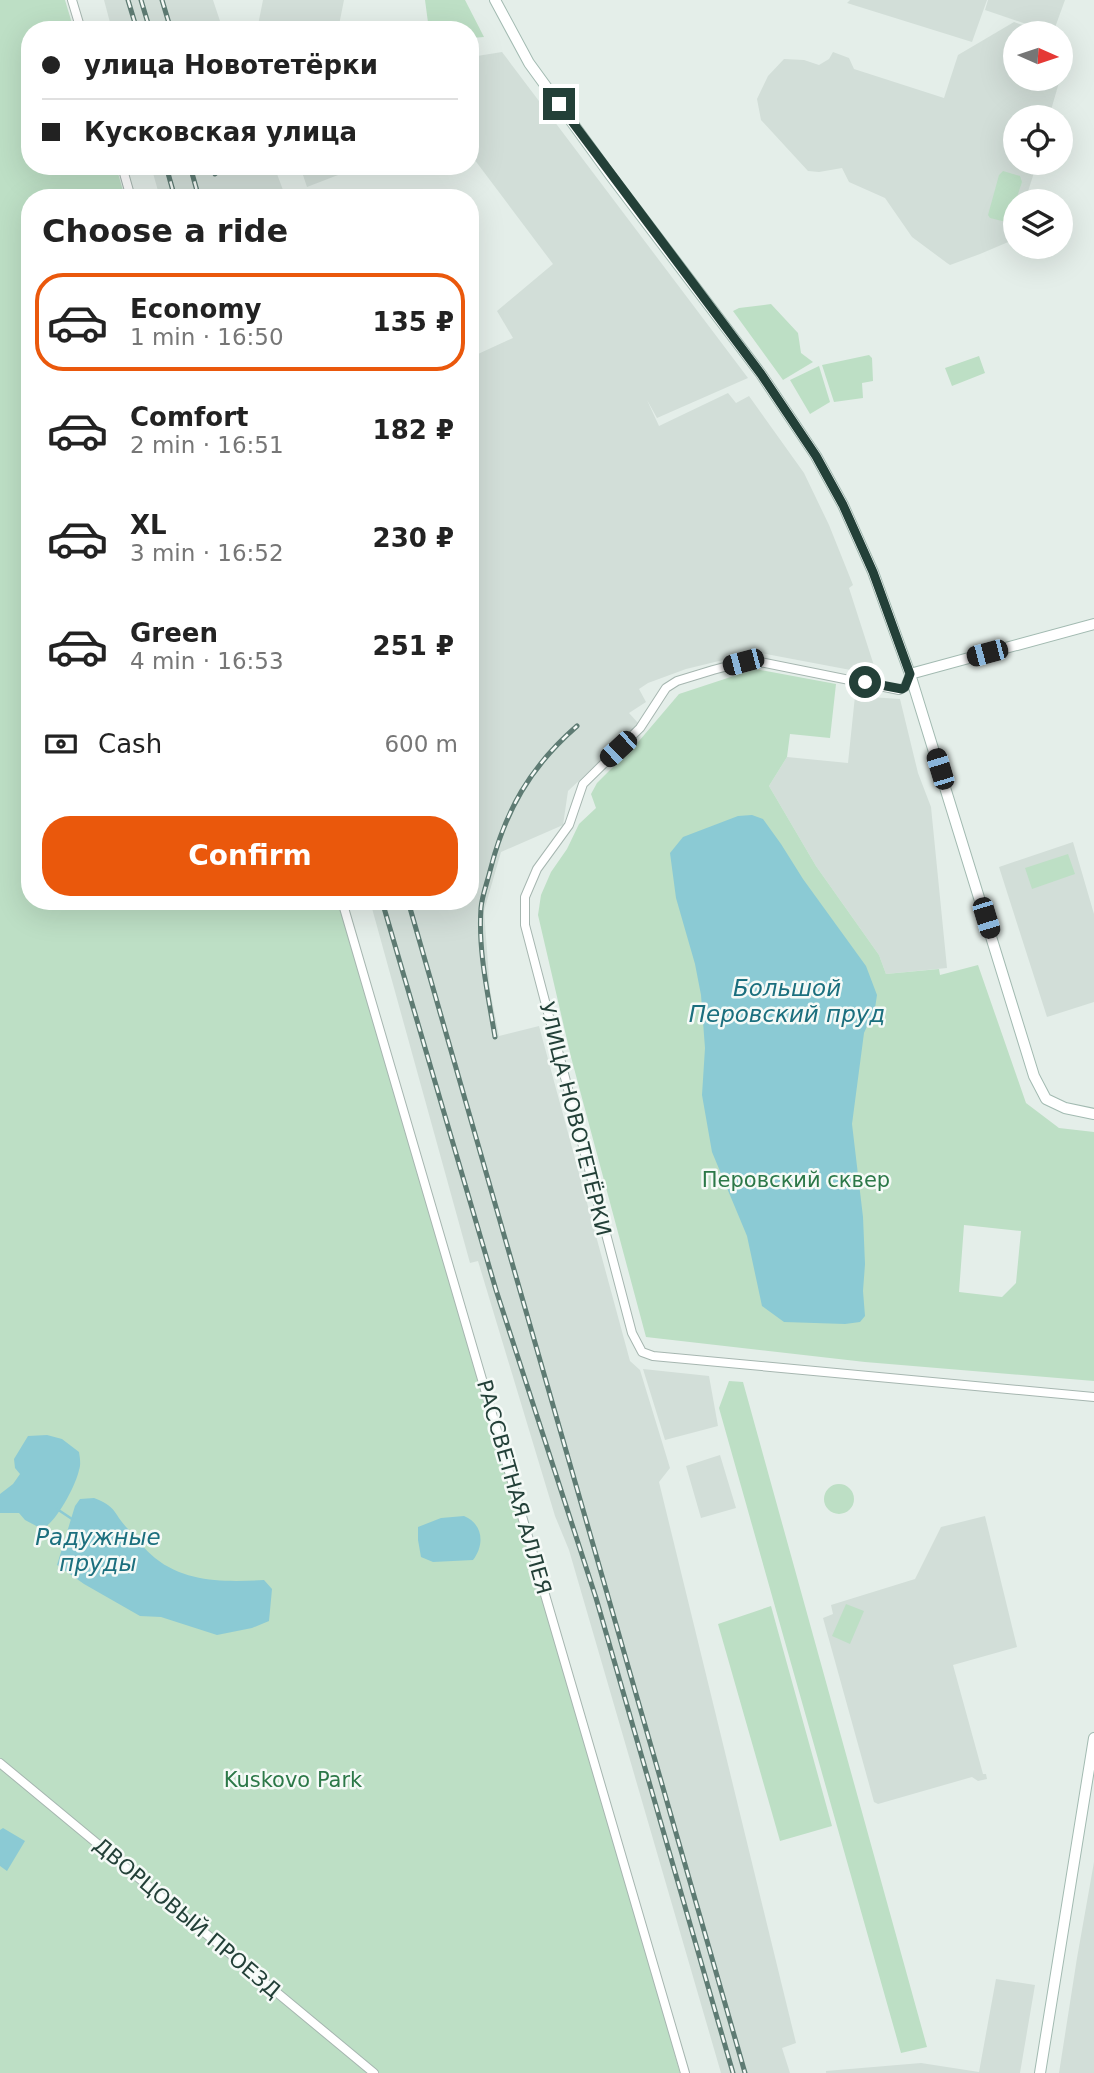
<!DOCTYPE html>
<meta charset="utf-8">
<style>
:root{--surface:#fff;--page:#f6f6f6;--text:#222;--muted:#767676;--line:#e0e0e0;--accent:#ea580c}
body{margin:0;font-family:"DejaVu Sans",sans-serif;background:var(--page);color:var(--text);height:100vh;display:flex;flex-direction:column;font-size:26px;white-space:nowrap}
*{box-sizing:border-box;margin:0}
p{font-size:23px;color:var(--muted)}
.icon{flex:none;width:38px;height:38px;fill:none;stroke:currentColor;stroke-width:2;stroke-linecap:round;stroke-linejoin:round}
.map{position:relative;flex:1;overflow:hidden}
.drawer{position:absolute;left:21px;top:189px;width:458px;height:721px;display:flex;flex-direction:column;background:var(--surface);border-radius:28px;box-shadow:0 7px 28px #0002}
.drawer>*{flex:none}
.top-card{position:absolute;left:21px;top:21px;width:458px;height:154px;border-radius:28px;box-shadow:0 7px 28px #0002;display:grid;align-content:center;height:154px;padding:0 21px;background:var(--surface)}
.needle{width:46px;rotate:93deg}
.buttons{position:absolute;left:1003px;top:21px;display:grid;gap:14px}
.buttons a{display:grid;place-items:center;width:70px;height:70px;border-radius:50%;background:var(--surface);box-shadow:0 7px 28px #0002;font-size:35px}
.end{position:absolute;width:32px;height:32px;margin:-16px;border:9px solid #234038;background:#fff;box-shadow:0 0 0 4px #fff}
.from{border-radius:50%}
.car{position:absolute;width:21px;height:42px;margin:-21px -10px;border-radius:9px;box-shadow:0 0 5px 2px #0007;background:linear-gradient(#222 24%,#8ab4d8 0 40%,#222 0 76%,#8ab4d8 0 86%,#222 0)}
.top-card b{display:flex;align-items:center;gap:24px;height:66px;font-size:26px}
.top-card b+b{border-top:2px solid var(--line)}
.top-card i{width:18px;height:18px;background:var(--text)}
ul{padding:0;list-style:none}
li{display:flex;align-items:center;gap:21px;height:98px;margin:0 14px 10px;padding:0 7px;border:4px solid transparent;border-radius:28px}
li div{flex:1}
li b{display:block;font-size:26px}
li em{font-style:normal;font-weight:700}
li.selected{border-color:var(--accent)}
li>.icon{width:63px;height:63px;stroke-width:1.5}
h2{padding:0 21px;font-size:32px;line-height:84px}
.pay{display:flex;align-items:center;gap:18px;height:77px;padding:0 21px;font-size:26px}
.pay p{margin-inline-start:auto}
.button{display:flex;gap:14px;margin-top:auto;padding:14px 21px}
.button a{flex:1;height:80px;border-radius:28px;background:var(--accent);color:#fff;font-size:28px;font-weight:700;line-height:80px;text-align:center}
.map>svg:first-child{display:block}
.built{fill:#d2ded8}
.green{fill:#bddfc5;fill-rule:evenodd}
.water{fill:#8bcad4}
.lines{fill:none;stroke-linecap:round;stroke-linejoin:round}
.stream{stroke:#8bcad4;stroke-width:2.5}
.street-casing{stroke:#a6b6b0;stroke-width:10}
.secondary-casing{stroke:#a2bab1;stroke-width:12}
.street{stroke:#fff;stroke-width:8}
.secondary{stroke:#fff;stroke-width:10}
.rail-casing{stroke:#5e7b73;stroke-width:5}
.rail{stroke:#f5faf7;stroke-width:2.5;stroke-dasharray:8;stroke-linecap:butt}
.route{stroke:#234038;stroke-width:9}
.labels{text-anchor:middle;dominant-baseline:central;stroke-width:5;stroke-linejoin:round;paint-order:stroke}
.street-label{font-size:21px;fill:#234038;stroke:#f5faf7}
.park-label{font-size:21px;fill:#2c7848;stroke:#f5faf7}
.water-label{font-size:23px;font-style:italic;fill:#1b6f7e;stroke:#f5faf7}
</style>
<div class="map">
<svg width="1094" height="2073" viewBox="0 0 1094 2073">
<rect width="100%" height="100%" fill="#e4eee9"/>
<path class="built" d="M104,0H213L223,30H112Z
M263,0H344L338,30H257Z
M850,0H987L972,42L847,3Z
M988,0H1065L1053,33L985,10Z
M1014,22L1046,33H1015V79H1060L1049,117H1015V163H1037L1025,201H1015V236L1013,240L980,254L950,265L947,263L912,237L885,198L849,182L842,168L819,172L808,171L761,120L757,99L768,76L784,59L804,60L819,65L829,59L833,52L849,58L854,69L944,98L958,55Z
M502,52L748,378L657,418L647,400L659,426L728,393L736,403L749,396L804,473L829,525L853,585L849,588L877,675L756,652L686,669L648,683L639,689L646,702L629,713L639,724L568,791L563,825L501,852L484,911L490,990L499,1036L539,1026L630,1361L640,1370L670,1468L659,1482L796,2043L782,2048L790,2073H721L569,1550L555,1516L478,1261L470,1263L370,901H471V336L478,354L513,338L497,311L553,264L471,155V57Z
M151,166H274L286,198H160Z
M300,166H352L351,170L307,187Z
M855,696L900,699L918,773L931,807L947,968L886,974L879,955L816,866L769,786L787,757L848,763Z
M1073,842L1094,914V1002L1047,1017L999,867Z
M643,1369L709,1376L718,1426L665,1440Z
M720,1455L736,1508L701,1518L686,1466Z
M985,1516L1017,1647L953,1665L983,1774H986L987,1779L978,1781L972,1777L878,1804L874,1802L823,1618L833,1614L831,1605L915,1579L941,1527Z
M1094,1862V2073H1059L1077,1958Z
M996,1979L1035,1985L1020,2073H826V2071L921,2063L979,2072Z"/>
<path class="green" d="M0,0H65L74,30H30V166H116L125,198H30V901H338L621,1862L680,2073H0Z
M425,0H465L484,37L471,38V30H429Z
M1003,171L1020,176L1022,182L1009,221L1006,222L990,218L988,215L999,175Z
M771,304L798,333L801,353L813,362L783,380L733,311L739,308Z
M869,355L872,358L873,381L862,383L863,398L834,402L822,365Z
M979,356L985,373L952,386L945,368Z
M819,366L830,402L810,414L790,380Z
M755,669L836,684L830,738L790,734L787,757L769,786L816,866L879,955L886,974L939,969L940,975L978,965L1026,1103L1059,1128L1094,1132V1381L865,1362L646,1337L571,1057L538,915L541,895L551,872L567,849L579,824L596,808L591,794L597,783L639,741L679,694ZM964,1225L1021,1231L1016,1283L1002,1297L959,1292Z
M1068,854L1075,874L1032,889L1025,868Z
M729,1381L743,1382L927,2047L901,2053L719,1408Z
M824 1499a15 15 0 1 1 30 0a15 15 0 1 1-30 0Z
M846,1604L864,1611L850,1644L832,1636Z
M771,1606L832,1826L780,1841L718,1624Z"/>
<path class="water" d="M752,815L763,819L781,844L803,879L866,966L877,995L875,1008L864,1033L852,1124L863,1217L865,1264L863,1291L865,1316L860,1322L845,1324L784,1322L762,1306L747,1236L712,1152L702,1095L705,1048L701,995L695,964L676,898L670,853L683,837L738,816Z
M47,1435L62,1439L79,1452C80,1458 81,1465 79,1470C76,1485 56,1523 42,1529L25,1520L19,1513H0V1494L13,1484L20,1474L15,1468L14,1459L28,1436Z
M94,1498C118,1507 113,1514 129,1530C137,1539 145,1550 155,1558C186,1583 227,1582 264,1580L272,1589L269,1621L252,1628L217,1635L161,1617L140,1616L84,1584L57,1565L75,1506L80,1499Z
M464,1516C483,1524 485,1544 473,1560L433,1562L421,1557L418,1540V1527L441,1518Z
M3,1828L25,1841L7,1871L0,1866V1830Z"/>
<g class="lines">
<path class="stream" d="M57,1509L72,1519"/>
<g class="street-casing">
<path id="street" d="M72,0L81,30
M122,166L131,198
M910,675L905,687L899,690L755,661L743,662L713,670L677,681L666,688L640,728L583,784L569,825L537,869L525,897V925L632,1333L642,1352L653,1356L1094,1397
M342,901L685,2073
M0,1763L374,2073"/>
</g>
<g class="secondary-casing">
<path id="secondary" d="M495,0L529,63L611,176L761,374L816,456L843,505L873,572L910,674L1034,1076L1046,1099L1065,1108L1094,1114
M910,674L1094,624
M1040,2073L1094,1738"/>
</g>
<use href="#street" class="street"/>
<use href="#secondary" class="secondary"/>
<g class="rail-casing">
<path id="rail" d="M128,0L137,30
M141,0L150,30
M162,0L171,30
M166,166L175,198
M190,166L199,198
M212,166L215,174
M382,901L496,1290L596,1598L733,2073
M408,901L745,2073
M495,1037C488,994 478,951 481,908C482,896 487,883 490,871C505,811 530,767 577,726"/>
</g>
<use href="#rail" class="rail"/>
</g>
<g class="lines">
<path class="route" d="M559,104L761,374L816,456L843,505L873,572L910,674L905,687L902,689L865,682"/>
</g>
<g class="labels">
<g class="street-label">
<text transform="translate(575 1119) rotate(76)">УЛИЦА НОВОТЕТЁРКИ</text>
<text transform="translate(514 1487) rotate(74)">РАССВЕТНАЯ АЛЛЕЯ</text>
<text transform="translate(187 1918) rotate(40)">ДВОРЦОВЫЙ ПРОЕЗД</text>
</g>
<g class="park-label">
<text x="796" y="1180">Перовский сквер</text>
<text x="293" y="1780">Kuskovo Park</text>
</g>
<g class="water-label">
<text x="787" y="988">Большой<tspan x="787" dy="26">Перовский пруд</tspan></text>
<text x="98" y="1537">Радужные<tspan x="98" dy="26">пруды</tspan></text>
</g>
</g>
</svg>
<div class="buttons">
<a><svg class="needle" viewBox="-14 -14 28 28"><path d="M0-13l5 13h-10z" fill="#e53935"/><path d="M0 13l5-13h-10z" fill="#767676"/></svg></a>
<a><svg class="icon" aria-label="locate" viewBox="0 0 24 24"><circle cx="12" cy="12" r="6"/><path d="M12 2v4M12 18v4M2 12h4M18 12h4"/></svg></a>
<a><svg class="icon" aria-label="layers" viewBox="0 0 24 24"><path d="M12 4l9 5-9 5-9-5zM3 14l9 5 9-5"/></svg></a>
</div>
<i class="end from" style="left:865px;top:682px"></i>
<i class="end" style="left:559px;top:104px"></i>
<i class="car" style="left:987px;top:653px;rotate:255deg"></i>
<i class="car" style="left:743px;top:662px;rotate:255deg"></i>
<i class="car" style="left:618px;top:749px;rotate:227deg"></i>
<i class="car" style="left:940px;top:769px;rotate:343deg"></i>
<i class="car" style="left:986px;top:918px;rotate:163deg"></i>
<div class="top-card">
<b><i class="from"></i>улица Новотетёрки</b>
<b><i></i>Кусковская улица</b>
</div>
<section class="drawer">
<h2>Choose a ride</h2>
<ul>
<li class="selected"><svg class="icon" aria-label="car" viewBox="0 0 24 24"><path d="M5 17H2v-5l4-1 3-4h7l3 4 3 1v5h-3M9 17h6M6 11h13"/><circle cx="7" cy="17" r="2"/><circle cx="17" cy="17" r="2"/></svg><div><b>Economy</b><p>1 min · 16:50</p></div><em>135 ₽</em></li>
<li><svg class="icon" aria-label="car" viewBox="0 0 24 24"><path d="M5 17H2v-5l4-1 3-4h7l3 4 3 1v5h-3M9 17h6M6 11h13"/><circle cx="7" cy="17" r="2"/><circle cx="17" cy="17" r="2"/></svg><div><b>Comfort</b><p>2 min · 16:51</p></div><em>182 ₽</em></li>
<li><svg class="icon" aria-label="car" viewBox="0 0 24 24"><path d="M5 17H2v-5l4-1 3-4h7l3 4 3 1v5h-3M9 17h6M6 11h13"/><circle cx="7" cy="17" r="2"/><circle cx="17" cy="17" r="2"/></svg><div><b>XL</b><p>3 min · 16:52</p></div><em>230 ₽</em></li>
<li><svg class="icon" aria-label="car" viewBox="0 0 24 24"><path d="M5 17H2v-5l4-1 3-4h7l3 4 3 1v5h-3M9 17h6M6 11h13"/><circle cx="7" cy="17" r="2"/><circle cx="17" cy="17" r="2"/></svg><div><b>Green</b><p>4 min · 16:53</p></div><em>251 ₽</em></li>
</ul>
<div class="pay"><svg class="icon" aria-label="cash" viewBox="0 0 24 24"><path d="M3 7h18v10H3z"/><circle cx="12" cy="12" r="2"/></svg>Cash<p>600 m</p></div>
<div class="button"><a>Confirm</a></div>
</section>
</div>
